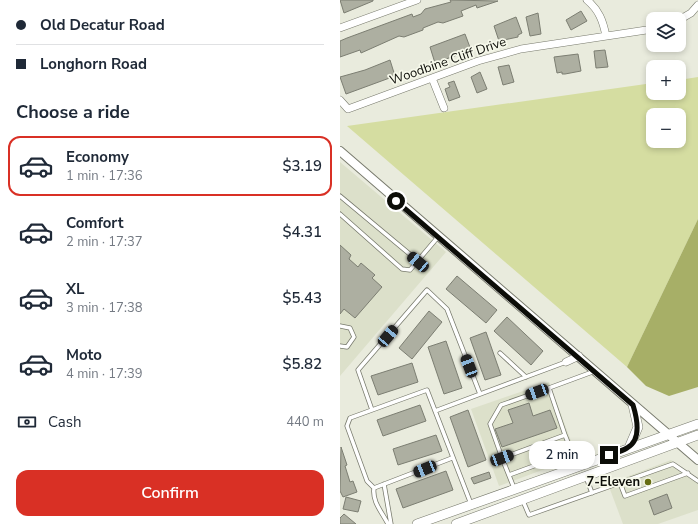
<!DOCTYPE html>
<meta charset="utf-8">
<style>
:root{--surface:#fff;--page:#f2f2f3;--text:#1f2937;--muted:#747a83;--line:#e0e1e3;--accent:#d93025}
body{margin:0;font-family:"Nunito Sans",sans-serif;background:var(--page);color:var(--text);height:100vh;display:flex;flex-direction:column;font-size:15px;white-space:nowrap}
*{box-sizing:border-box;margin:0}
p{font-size:13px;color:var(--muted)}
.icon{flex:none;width:22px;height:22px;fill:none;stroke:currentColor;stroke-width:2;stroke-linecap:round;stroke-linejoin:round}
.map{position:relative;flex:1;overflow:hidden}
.sheet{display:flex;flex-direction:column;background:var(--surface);width:340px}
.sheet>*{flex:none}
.guide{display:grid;align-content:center;height:88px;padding:0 16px;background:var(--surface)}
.fabs{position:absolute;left:306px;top:12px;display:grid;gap:8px}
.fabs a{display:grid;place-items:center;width:40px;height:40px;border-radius:8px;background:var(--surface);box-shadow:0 2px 6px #0003;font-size:20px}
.end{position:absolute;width:18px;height:18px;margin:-9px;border:5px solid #0c0d08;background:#fff;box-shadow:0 0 0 2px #fff}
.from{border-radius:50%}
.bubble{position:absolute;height:28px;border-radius:12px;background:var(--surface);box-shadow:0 2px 6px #0003;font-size:13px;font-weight:600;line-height:28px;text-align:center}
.car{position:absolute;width:12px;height:24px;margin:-12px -6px;border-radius:5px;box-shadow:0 0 3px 1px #0007;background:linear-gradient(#222 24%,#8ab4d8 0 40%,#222 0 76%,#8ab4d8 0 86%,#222 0)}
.guide b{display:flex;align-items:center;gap:14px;height:38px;font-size:15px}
.guide b+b{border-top:1px solid var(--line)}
.guide i{width:10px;height:10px;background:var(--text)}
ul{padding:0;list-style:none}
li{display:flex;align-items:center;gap:12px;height:60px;margin:0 8px 6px;padding:0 8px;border:2px solid transparent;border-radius:12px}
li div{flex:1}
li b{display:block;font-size:15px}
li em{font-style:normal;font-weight:600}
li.selected{border-color:var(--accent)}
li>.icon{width:36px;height:36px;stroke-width:1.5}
h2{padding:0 16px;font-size:18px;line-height:48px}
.pay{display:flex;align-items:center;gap:10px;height:44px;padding:0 16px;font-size:15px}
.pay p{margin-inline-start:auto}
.button{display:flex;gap:8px;margin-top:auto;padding:8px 16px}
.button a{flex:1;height:46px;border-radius:12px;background:var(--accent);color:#fff;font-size:16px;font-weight:600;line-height:46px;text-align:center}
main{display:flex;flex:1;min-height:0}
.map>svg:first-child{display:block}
.built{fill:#dce0ca}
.green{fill:#d5dda1;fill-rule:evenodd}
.forest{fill:#a7af67}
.building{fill:#adafa1;stroke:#7c7e72}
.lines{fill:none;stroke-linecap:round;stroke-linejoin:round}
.service-casing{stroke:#787a6d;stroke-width:5}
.minor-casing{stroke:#787a6d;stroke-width:8}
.tertiary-casing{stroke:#787a6d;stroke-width:10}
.secondary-casing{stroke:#787a6d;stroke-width:10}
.service{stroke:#fff;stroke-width:3.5}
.minor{stroke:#fff;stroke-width:7}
.tertiary{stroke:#fff;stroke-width:8}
.secondary{stroke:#fff;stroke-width:9}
.route{stroke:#0c0d08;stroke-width:5}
.poi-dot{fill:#666d12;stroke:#f6f8ea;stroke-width:1.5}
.labels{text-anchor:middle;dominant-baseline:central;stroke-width:3.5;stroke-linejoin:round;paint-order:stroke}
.street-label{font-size:13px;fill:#0c0d08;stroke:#f6f8ea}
.poi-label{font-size:13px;font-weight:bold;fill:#0c0d08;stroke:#f6f8ea;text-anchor:end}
</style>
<main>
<section class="sheet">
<div class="guide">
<b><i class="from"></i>Old Decatur Road</b>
<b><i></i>Longhorn Road</b>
</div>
<h2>Choose a ride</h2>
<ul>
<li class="selected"><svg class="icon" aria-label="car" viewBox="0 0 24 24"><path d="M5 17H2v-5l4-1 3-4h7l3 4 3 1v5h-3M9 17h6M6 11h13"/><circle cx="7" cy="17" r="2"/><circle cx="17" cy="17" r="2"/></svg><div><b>Economy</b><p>1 min · 17:36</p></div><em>$3.19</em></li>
<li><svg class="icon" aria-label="car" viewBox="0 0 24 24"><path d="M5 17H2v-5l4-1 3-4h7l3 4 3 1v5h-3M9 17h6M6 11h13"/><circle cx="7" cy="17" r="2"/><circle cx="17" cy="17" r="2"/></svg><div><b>Comfort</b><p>2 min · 17:37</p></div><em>$4.31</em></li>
<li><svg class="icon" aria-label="car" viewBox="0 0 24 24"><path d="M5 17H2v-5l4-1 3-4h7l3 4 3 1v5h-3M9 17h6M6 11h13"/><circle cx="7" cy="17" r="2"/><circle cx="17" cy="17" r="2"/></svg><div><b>XL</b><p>3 min · 17:38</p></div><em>$5.43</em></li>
<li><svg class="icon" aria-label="car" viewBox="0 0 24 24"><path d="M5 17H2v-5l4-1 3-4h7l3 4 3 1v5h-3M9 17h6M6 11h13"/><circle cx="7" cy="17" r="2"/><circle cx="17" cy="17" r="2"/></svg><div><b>Moto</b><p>4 min · 17:39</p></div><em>$5.82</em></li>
</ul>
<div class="pay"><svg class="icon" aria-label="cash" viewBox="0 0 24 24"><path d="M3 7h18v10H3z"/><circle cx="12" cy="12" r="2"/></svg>Cash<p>440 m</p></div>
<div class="button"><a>Confirm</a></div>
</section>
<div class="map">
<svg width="358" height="524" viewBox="0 0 358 524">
<rect width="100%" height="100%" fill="#e9ebdd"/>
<path class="built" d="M0,162L106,252L0,376Z
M209,382L237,457L159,486L131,409Z
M331,460L358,480V510L318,524H283L268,484Z"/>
<path class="green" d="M358,77V219L287,367L7,126L313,83V93H339V80ZM313,115H339V141H313Z"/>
<path class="forest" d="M358,219V387L329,396L306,386L287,367Z"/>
<path class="building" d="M0,0H33V1L4,13Z
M110,0L158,1L137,8L136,5L121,11L123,16L103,23L98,22L83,28V30L64,37L59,36L21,53L20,50L0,57V41L7,38L72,14L73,17L81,14L85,9L111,2Z
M241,11L247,21L231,30L226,20Z
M198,13L201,34L190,36L186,17Z
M176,17L182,33L178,35V37L159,41L154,26Z
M125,34L131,50L95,63L90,47Z
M265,50L268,67L256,68L254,51Z
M238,54L241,71L225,74H222V72L217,73L214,57Z
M50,60L55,76L6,94L0,77L25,70Z
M169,65L174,82L163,85L158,67Z
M140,72L147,89L137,93L131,77Z
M114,81L120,97L109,101L105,89L110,87L108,83Z
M0,245L11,255L9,259L18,267L21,263L35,275L32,278L42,287L15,318L4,309L0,314Z
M117,276L157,310L146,323L106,289Z
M89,311L102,322L72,359L59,348Z
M167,317L203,351L191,365L154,331Z
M146,332L161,375L145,380L130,338Z
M106,341L122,388L104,394L88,347Z
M72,363L78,382L38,395L31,376Z
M189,403L193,416L210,410L217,428L162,447L155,429L173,423L168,410Z
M80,405L86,421L43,436L37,420Z
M128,410L146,460L128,467L110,417Z
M96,435L102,451L58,465L53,449Z
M1,447L7,465L5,466L10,482L13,481L17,492L3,497L0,491Z
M106,471L113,490L63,508L56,489Z
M149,472L151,478L134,484L131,478Z
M327,494L332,508L314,515L309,501Z
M6,497L21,501L18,512L3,509Z
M4,514L16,524H0V518Z"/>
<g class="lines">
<g class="service-casing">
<path id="service" d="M0,196L78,261
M0,214L62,269L70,270L98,237
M0,326L10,328L14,337L7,347L0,346
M160,353L186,377
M32,410L18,370L87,290L107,309L140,394
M95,411L226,362
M225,435L209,388L255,371
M162,458L150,424L161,405L209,388
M169,475L232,452
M246,477L252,493
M280,483L285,496L348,473
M44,484L51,524
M34,488L112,458
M174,488L162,458L225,435L237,465
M183,501L189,515L333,464L358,481
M48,524C42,512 32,502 34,488L27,481L7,426L10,418L87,390L131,504"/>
</g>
<g class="minor-casing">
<path id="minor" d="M247,0C259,10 263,21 266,36
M339,20L351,13L358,5
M0,28L77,0
M92,78L104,108
M0,100L8,109L138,61L181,49L313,29
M226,362L239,356"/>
</g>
<g class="tertiary-casing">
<path id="tertiary" d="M0,151L358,460"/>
</g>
<g class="secondary-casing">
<path id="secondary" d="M289,448L298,427L293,405
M77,524L358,424
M116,524L358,435"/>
</g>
<use href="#service" class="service"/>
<use href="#minor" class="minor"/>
<use href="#tertiary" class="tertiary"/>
<use href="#secondary" class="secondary"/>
</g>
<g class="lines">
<path class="route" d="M56,201L293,405C297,418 302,440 287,448C282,451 275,453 269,455"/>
</g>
<circle class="poi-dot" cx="308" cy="482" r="4"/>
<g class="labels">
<g class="street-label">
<text transform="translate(108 61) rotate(-19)">Woodbine Cliff Drive</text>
</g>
<g class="poi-label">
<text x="300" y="482">7-Eleven</text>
</g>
</g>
</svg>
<div class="fabs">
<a><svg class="icon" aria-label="layers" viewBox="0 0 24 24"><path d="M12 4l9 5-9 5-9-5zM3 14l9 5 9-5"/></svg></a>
<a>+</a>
<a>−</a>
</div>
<i class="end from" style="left:56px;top:201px"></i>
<i class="end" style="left:269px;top:455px"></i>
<div class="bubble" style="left:189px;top:441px;width:66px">2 min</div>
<i class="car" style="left:78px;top:262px;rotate:310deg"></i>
<i class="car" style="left:48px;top:336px;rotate:40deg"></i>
<i class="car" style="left:129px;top:366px;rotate:339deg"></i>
<i class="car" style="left:197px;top:392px;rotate:250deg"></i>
<i class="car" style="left:162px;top:458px;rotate:70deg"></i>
<i class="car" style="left:85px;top:469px;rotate:248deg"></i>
</div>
</main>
